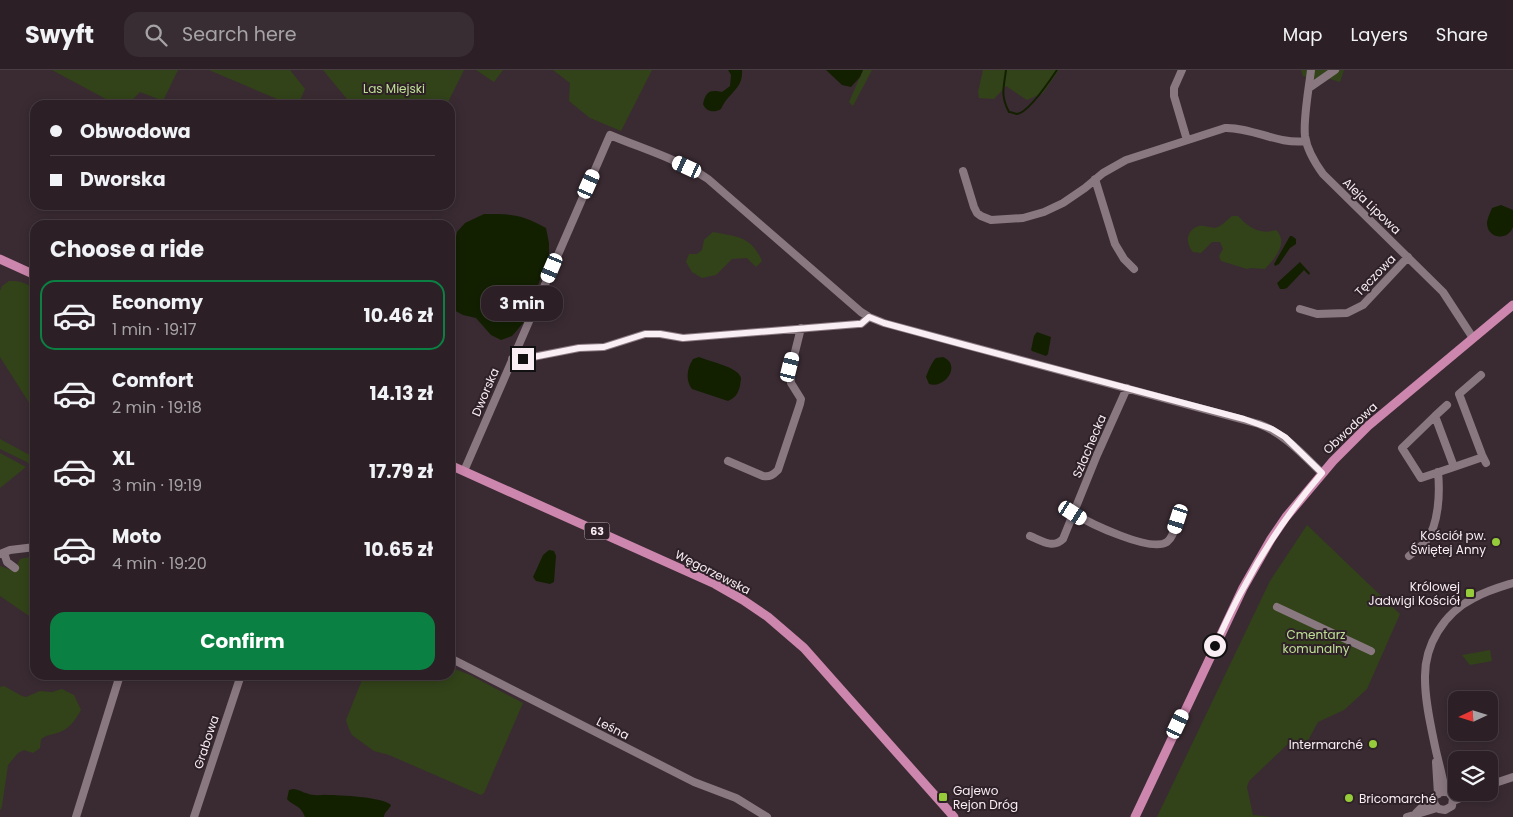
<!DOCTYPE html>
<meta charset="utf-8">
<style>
:root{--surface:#2c2026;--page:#382d32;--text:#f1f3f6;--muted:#a6a3a7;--line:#483e43;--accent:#0b8043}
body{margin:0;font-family:Poppins,sans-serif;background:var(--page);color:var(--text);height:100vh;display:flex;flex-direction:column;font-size:19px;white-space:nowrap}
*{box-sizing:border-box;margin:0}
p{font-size:16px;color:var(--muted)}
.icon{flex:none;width:28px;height:28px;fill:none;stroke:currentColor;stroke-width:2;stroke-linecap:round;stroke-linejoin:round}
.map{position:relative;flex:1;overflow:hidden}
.side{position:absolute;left:30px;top:150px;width:425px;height:460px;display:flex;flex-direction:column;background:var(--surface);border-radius:15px;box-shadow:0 2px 12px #0003,0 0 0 1px var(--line)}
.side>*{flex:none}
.banner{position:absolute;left:30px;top:30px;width:425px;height:110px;border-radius:15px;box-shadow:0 2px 12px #0003,0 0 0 1px var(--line);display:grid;align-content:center;height:110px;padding:0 20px;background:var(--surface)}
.needle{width:32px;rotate:266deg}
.buttons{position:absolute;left:1448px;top:621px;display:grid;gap:10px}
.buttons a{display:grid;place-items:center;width:50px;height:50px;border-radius:10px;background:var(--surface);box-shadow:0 2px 12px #0003,0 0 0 1px var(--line);font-size:25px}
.end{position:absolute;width:22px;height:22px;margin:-11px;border:6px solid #f8eef3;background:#111;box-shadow:0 0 0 2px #111}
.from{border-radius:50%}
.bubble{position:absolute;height:35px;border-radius:15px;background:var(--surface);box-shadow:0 2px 12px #0003,0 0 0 1px var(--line);font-size:16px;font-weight:700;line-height:35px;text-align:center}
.car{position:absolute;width:15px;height:30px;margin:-15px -8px;border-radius:6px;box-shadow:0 0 4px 1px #0007;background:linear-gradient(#fff 24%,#345 0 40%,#fff 0 76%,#345 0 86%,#fff 0)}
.banner b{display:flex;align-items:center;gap:18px;height:48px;font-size:19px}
.banner b+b{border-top:1px solid var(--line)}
.banner i{width:12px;height:12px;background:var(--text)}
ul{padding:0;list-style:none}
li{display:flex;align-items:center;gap:15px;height:70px;margin:0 10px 8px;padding:0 10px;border:2px solid transparent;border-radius:15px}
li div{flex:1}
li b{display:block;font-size:19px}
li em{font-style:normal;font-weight:700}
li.selected{border-color:var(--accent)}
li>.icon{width:45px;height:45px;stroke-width:1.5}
h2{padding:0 20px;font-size:22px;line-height:60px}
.primary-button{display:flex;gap:10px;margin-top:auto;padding:10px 20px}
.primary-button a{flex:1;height:58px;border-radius:15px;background:var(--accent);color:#fff;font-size:20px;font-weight:700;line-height:58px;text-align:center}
header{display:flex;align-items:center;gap:30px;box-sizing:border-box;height:70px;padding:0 25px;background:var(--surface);border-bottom:1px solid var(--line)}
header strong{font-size:24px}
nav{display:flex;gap:28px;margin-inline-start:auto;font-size:18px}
.search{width:350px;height:45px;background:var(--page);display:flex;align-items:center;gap:12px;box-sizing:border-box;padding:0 18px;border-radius:15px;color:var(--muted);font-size:19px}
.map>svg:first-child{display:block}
.green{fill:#324319}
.water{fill:#132000}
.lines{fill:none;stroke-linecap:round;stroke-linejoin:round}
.stream{stroke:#132000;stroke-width:2}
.minor{stroke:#8a7881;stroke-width:8}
.major{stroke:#cd86ad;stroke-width:9}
.route{stroke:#f8eef3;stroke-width:6}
.poi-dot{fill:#96cc3a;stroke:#2f2128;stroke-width:2}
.labels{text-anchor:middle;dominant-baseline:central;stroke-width:4;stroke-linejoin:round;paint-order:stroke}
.shield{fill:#2f2128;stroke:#bcb0b6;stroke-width:1}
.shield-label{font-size:11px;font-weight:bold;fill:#f8eef3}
.park-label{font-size:12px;fill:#bee095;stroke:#2f2128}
.street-label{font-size:12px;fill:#f8eef3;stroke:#2f2128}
.poi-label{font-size:12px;fill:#f8eef3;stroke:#2f2128;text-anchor:end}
</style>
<header>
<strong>Swyft</strong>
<div class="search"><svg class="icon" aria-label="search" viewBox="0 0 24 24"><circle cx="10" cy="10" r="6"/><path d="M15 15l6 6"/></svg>Search here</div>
<nav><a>Map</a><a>Layers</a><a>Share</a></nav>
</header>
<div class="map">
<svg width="1513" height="747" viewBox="0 0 1513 747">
<rect width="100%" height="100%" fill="#3a2b32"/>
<path class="green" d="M52,0H178L163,31L140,22L127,35H117Z
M209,0H290L305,19L298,35H291Z
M323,0H464L451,26L447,35H352Z
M476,0H503L494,12Z
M553,0H652L621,61L590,48L569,31L570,13Z
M863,0H872L853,36L849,32Z
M983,0H1059L1043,23L1027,30L1006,16L994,29L979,28L978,22Z
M1301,0H1344L1340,12L1330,9L1321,12L1303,6Z
M1232,146H1238C1249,158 1260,165 1276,160C1289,173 1275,188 1265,199L1251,198L1247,199L1221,191L1219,186L1223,179L1220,172H1212L1201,183L1193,182C1185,173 1186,160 1199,156C1204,155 1210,158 1215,158C1221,157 1227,150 1232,146Z
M713,162C738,167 751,166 762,191L756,197L747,188L732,189L716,205L702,208L692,202L686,192L689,184H697L702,180L704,170Z
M9,211C19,211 28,212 35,221V342L0,287V221L2,216Z
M0,369L35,388V400L27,392L0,379Z
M0,383L26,397L0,418Z
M1307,455L1400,544L1367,619L1344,640L1318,652L1306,674L1292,670L1249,711L1247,717L1253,745L1271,747H1157L1270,511Z
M35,486V550L0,526V496L14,501L20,489Z
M1490,580L1492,591L1470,595L1462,585Z
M450,597L470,605L523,633L484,723L481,725L389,685L374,681L352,665L349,659L346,650L364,605H450Z
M4,616L22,626L26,627L40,621L52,622L62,619L74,625L81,640C75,650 69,660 57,663C50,665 47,665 41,669L40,678L33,683L24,680L18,683L8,695L2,736L0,741V617Z"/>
<path class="water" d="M728,0H742C743,14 736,19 728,28C725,31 723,35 721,39C714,43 706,42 703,34C706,20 711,20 722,22L730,16L731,5Z
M826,0H863L860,7L851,17L842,15Z
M1501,135L1513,140C1513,145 1513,152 1513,157C1508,171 1488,169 1487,154C1487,149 1490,143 1492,138Z
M484,144C511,144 522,144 546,158L549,173V186L524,252L512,266L501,270L491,265L476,248L463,245L450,238V205L455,188L454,176L457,162L465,153Z
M1290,166H1292L1296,169V174L1290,178L1279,194L1275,196L1274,194Z
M1300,192L1310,203L1309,205L1304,200L1287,218L1284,219H1280L1277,213Z
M1037,262L1051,267L1048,284L1046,286L1032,281L1031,280L1034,266Z
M699,287C708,291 739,297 741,308C741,309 740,316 740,316C738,324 735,328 728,331L692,319C685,310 687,298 693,289Z
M943,287C962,295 945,319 929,314L926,307C927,303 933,290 936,288Z
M549,480L554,481L556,486L554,512L550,514L536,511L533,507L543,485Z
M293,719C301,720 307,725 315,725C319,726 323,724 327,725C339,725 383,727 391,735C390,739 384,742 384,747H305C300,734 294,737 287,729L289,720Z"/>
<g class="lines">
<path class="stream" d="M1006,0C1004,17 1000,25 1009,42C1012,42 1015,44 1017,44C1028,43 1051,9 1057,0"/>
<path class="minor" d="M1182,0L1174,18V26L1187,70
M1311,0C1309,18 1303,49 1305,66C1307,80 1315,93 1323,104L1443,222L1473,268
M1309,18L1335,0
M963,101L974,137L977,143L981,146L991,150L1023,148L1044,142L1063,133L1085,118L1103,103L1126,90L1225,58C1252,57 1278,75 1306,71
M1095,109L1115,174L1124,189L1134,199
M1300,239L1317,244L1347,243L1363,235L1408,187
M512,289L517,290L579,278L604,277L645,264H660L683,268L858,254H861L869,247
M1481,305L1459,324L1482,385L1486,393
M1447,335L1435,346L1454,397L1483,387
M1435,346L1402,378L1421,408L1454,397
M728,391L763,406C770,407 773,405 778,400L800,334L801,329L791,313L790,302L801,258
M464,401L610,65C643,79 678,89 708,109L861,242L869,247L884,253L1259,354C1285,364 1302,384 1322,403
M1073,443C1089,453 1151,483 1167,472C1174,467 1175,455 1178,448
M1030,466C1042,471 1053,479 1063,469L1097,385L1127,318
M4,483L7,492L15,498
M0,484L10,480L35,477
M1409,486C1415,481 1422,476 1426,471C1439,455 1440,422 1438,402
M1277,537L1371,581
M450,588L694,712L736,728L767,747
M1436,692L1438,724
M1489,715L1513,707
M1445,722C1443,707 1439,694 1436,681C1431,657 1425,632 1425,609C1424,575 1444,543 1474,528C1486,521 1500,517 1513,513
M1449,723L1453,728L1452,736L1445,740L1439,739C1435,736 1433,733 1434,728C1438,718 1449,724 1456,722
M1453,731L1475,722
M1416,743L1423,736L1434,731
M76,747L120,605
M194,747L241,605
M1407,747L1437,738"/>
<path class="major" d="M0,189L35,205
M450,395L715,514L743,530L768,547L804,578L954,747
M1135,747L1243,518L1271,469L1286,447L1333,391L1368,356L1513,235"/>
</g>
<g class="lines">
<path class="route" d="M523,289L579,278L604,277L645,264H660L683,268L858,254H861L869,247L884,253L965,275L1244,349L1272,359L1285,367L1322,403C1292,438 1266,475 1244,517C1233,536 1224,556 1215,576"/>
</g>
<g class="poi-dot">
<circle cx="1496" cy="472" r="5"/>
<rect x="1465" y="518" width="10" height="10" rx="2.5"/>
<circle cx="1373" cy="674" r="5"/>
<rect x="938" y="722" width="10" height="10" rx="2.5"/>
<circle cx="1349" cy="728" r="5"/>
</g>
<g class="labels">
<rect class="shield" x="584.5" y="452.5" width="25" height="17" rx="4"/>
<g class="shield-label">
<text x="597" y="461">63</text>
</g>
<g class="park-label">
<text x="394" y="18">Las Miejski</text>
<text x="1316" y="564">Cmentarz<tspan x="1316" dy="14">komunalny</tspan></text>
</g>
<g class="street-label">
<text transform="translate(1372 136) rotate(44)">Aleja Lipowa</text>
<text transform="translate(1375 205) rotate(-46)">Tęczowa</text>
<text transform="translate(485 322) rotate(-67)">Dworska</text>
<text transform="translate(1350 358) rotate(-43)">Obwodowa</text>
<text transform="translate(1089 376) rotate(-67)">Szlachecka</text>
<text transform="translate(713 502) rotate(27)">Węgorzewska</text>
<text transform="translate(613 658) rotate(27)">Leśna</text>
<text transform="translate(206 672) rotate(-72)">Grabowa</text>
</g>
<g class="poi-label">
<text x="1486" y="465">Kościół pw.<tspan x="1486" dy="14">Świętej Anny</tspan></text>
<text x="1460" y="516">Królowej<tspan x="1460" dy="14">Jadwigi Kościół</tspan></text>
<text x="1363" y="674">Intermarché</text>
<text x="953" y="720" text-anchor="start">Gajewo<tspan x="953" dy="14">Rejon Dróg</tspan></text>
<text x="1359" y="728" text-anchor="start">Bricomarché</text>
</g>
</g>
</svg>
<div class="buttons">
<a><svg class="needle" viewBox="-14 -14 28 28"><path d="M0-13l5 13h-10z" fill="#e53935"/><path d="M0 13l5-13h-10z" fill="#a6a3a7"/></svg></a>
<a><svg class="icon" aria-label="layers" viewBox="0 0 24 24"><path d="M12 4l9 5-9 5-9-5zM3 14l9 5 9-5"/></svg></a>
</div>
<i class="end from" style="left:1215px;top:576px"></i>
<i class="end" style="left:523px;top:289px"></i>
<div class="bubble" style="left:481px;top:216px;width:82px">3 min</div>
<i class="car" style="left:687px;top:97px;rotate:295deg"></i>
<i class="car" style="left:589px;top:114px;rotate:24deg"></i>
<i class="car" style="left:552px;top:198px;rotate:203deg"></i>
<i class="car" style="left:790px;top:297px;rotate:14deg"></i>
<i class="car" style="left:1073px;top:443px;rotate:123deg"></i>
<i class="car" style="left:1178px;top:449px;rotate:198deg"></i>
<i class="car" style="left:1178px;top:654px;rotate:25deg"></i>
<div class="banner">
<b><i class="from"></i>Obwodowa</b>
<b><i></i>Dworska</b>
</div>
<section class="side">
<h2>Choose a ride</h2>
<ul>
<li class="selected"><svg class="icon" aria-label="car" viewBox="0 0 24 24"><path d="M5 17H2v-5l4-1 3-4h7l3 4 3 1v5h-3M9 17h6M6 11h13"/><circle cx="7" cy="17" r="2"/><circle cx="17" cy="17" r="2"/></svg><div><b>Economy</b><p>1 min · 19:17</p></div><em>10.46 zł</em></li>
<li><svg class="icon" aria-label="car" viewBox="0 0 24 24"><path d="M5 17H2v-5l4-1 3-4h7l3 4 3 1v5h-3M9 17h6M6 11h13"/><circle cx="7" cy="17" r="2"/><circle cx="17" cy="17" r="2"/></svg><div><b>Comfort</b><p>2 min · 19:18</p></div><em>14.13 zł</em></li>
<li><svg class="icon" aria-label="car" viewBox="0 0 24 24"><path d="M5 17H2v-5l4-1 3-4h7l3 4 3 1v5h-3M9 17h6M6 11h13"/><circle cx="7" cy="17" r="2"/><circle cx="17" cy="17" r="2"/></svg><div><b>XL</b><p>3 min · 19:19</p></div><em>17.79 zł</em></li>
<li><svg class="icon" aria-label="car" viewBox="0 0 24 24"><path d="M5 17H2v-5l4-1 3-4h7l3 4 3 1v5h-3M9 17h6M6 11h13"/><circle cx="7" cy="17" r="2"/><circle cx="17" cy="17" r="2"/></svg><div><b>Moto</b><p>4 min · 19:20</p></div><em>10.65 zł</em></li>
</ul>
<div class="primary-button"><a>Confirm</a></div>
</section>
</div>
